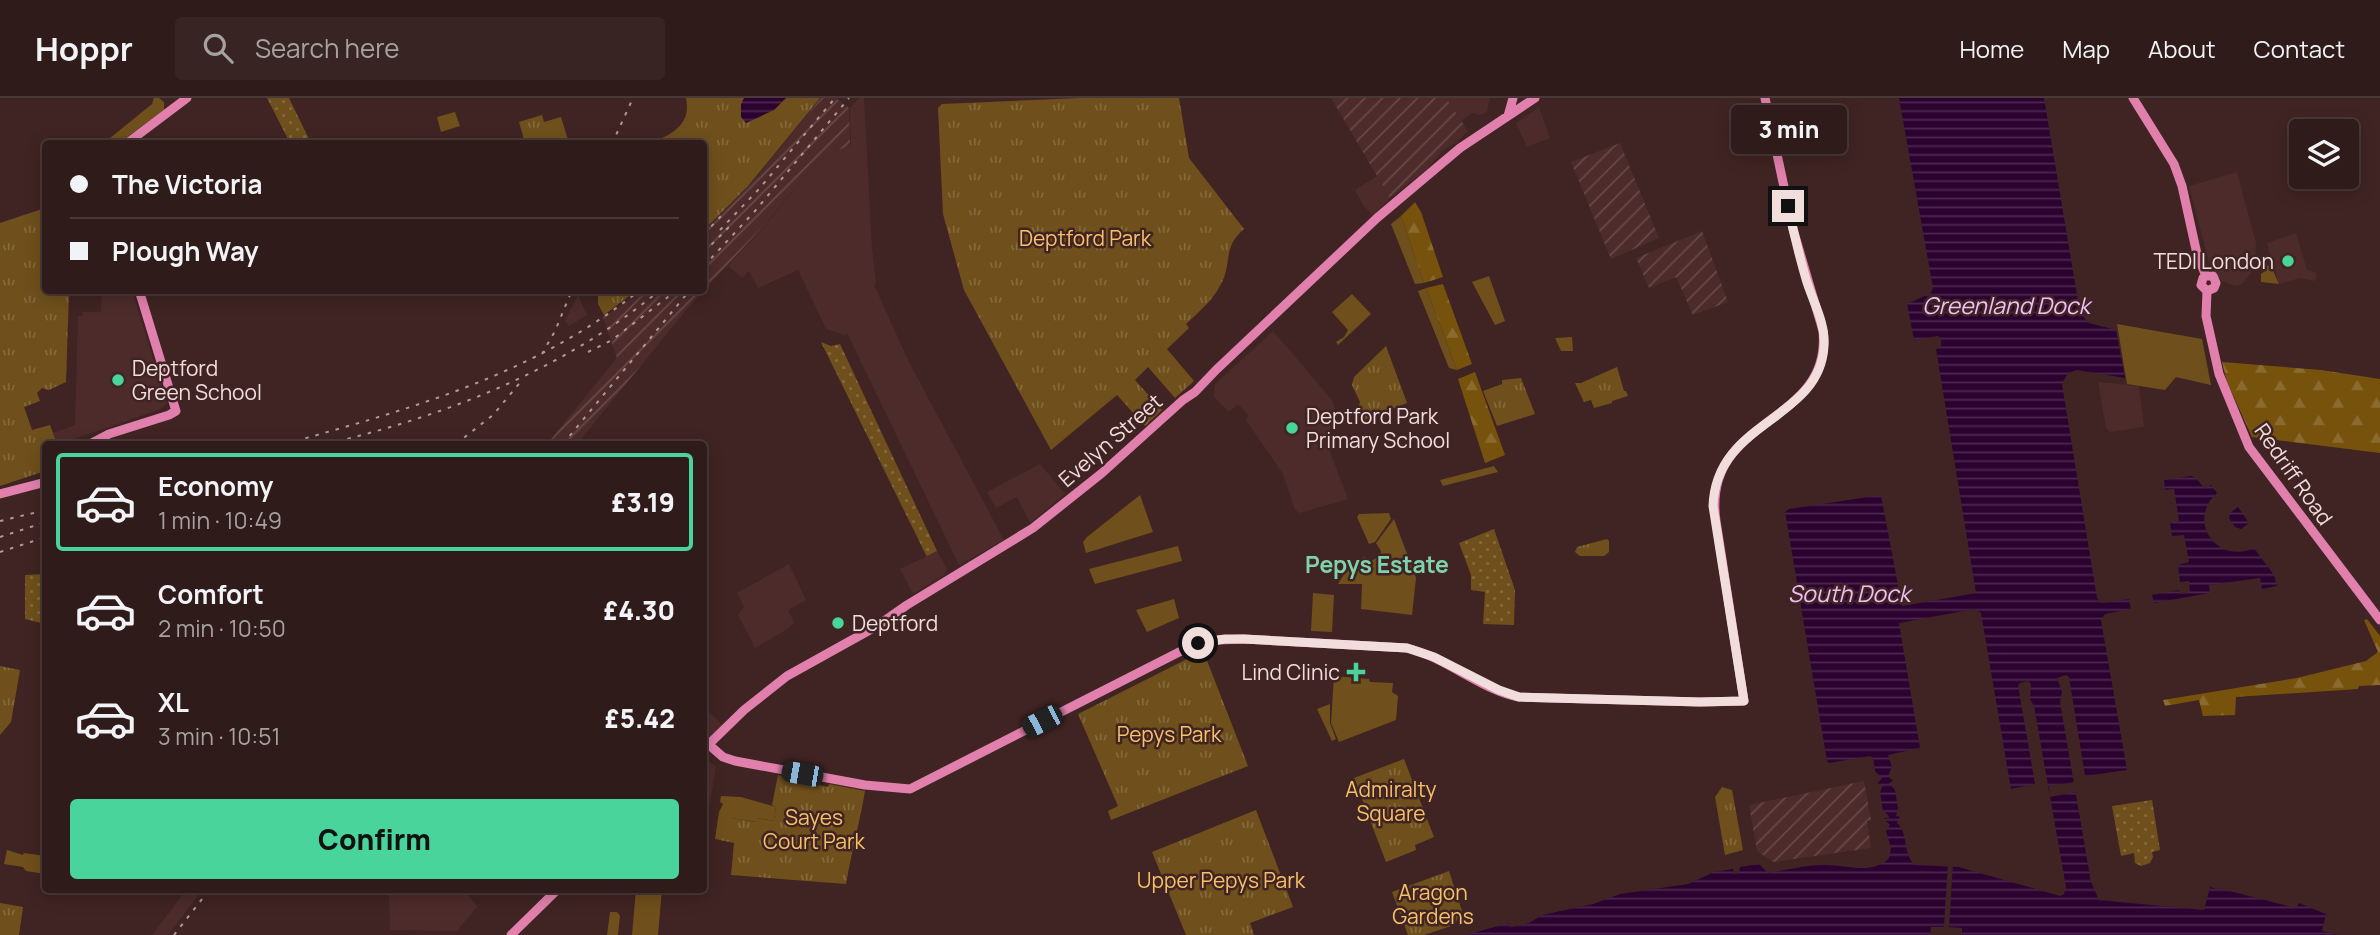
<!DOCTYPE html>
<meta charset="utf-8">
<style>
:root{--surface:#2f1b1a;--page:#372423;--text:#f1f3f6;--muted:#a7a1a2;--line:#4a3939;--accent:#49d49c}
body{margin:0;font-family:Manrope,sans-serif;background:var(--page);color:var(--text);height:100vh;display:flex;flex-direction:column;font-size:26px;white-space:nowrap}
*{box-sizing:border-box;margin:0}
p{font-size:23px;color:var(--muted)}
.icon{flex:none;width:38px;height:38px;fill:none;stroke:currentColor;stroke-width:2;stroke-linecap:round;stroke-linejoin:round}
.map{position:relative;flex:1;overflow:hidden}
.side{position:absolute;left:42px;top:343px;width:665px;height:452px;display:flex;flex-direction:column;background:var(--surface);border-radius:7px;box-shadow:0 4px 18px #0003,0 0 0 2px var(--line)}
.side>*{flex:none}
.top-card{position:absolute;left:42px;top:42px;width:665px;height:154px;border-radius:7px;box-shadow:0 4px 18px #0003,0 0 0 2px var(--line);display:grid;align-content:center;height:154px;padding:0 28px;background:var(--surface)}
.tools{position:absolute;left:2289px;top:21px;display:grid;gap:14px}
.tools a{display:grid;place-items:center;width:70px;height:70px;border-radius:7px;background:var(--surface);box-shadow:0 4px 18px #0003,0 0 0 2px var(--line);font-size:35px}
.end{position:absolute;width:32px;height:32px;margin:-16px;border:9px solid #f1dddc;background:#111;box-shadow:0 0 0 4px #111}
.from{border-radius:50%}
.bubble{position:absolute;height:49px;border-radius:7px;background:var(--surface);box-shadow:0 4px 18px #0003,0 0 0 2px var(--line);font-size:23px;font-weight:800;line-height:49px;text-align:center}
.car{position:absolute;width:21px;height:42px;margin:-21px -10px;border-radius:9px;box-shadow:0 0 5px 2px #0007;background:linear-gradient(#222 24%,#8ab4d8 0 40%,#222 0 76%,#8ab4d8 0 86%,#222 0)}
.top-card b{display:flex;align-items:center;gap:24px;height:66px;font-size:26px}
.top-card b+b{border-top:2px solid var(--line)}
.top-card i{width:18px;height:18px;background:var(--text)}
ul{padding:12px 0 0;list-style:none}
li{display:flex;align-items:center;gap:21px;height:98px;margin:0 14px 10px;padding:0 14px;border:4px solid transparent;border-radius:7px}
li div{flex:1}
li b{display:block;font-size:26px}
li em{font-style:normal;font-weight:800}
li.on{border-color:var(--accent)}
li>.icon{width:63px;height:63px;stroke-width:1.5}
.button{display:flex;gap:14px;margin-top:auto;padding:14px 28px}
.button a{flex:1;height:80px;border-radius:7px;background:var(--accent);color:#111;font-size:28px;font-weight:800;line-height:80px;text-align:center}
header{display:flex;align-items:center;gap:42px;box-sizing:border-box;height:98px;padding:0 35px;background:var(--surface);border-bottom:2px solid var(--line)}
header strong{font-size:33px}
nav{display:flex;gap:38px;margin-inline-start:auto;font-size:24px}
.search{width:490px;height:63px;background:var(--page);display:flex;align-items:center;gap:18px;box-sizing:border-box;padding:0 24px;border-radius:7px;color:var(--muted);font-size:26px}
.map>svg:first-child{display:block}
.built{fill:#4d2b2b}
.industrial{fill:url(#industrial-furrows)}
.grass{fill:#6f501c}
.forest{fill:url(#forest-firs)}
.park{fill:url(#park-tufts)}
.garden{fill:url(#garden-dots)}
.water{fill:url(#water-rules);fill-rule:evenodd}
.pier{fill:#3f2423}
.lines{fill:none;stroke-linecap:round;stroke-linejoin:round}
.major{stroke:#e180ac;stroke-width:9}
.rail{stroke:#b09a99;stroke-width:2;stroke-dasharray:3.5 7;stroke-linecap:butt}
.route{stroke:#f1dddc;stroke-width:9}
.poi-dot{fill:#49d49c;stroke:#3f2423;stroke-width:2.5}
.labels{text-anchor:middle;dominant-baseline:central;stroke-width:5;stroke-linejoin:round;paint-order:stroke}
.park-label{font-size:21px;fill:#f7c069;stroke:#3f2423}
.poi-label{font-size:21px;fill:#f1dddc;stroke:#3f2423;text-anchor:start}
.street-label{font-size:21px;fill:#f1dddc;stroke:#3f2423}
.water-label{font-size:23px;font-style:italic;fill:#f2bdf7;stroke:#3f2423}
.neighbourhood-label{font-size:23px;font-weight:bold;fill:#7fd3ac;stroke:#3f2423}
</style>
<header>
<strong>Hoppr</strong>
<div class="search"><svg class="icon" aria-label="search" viewBox="0 0 24 24"><circle cx="10" cy="10" r="6"/><path d="M15 15l6 6"/></svg>Search here</div>
<nav><a>Home</a><a>Map</a><a>About</a><a>Contact</a></nav>
</header>
<div class="map">
<svg width="2380" height="837" viewBox="0 0 2380 837">
<defs>
<pattern id="industrial-furrows" width="10" height="10" patternUnits="userSpaceOnUse" patternTransform="scale(1.75)"><rect width="10" height="10" fill="#4d2b2b"/><path d="M-1 1l2-2M0 10L10 0M9 11l2-2" fill="none" stroke="#674949"/></pattern>
<pattern id="forest-firs" width="22" height="20" patternUnits="userSpaceOnUse" patternTransform="scale(1.75)"><rect width="22" height="20" fill="#76520c"/><path d="M5 1l3.5 6h-7zM16 11l3.5 6h-7z" fill="#8a6a2f"/></pattern>
<pattern id="park-tufts" width="24" height="20" patternUnits="userSpaceOnUse" patternTransform="scale(1.75)"><rect width="24" height="20" fill="#6f501c"/><path d="M3 7l-1-3M5 7V3M7 7l1-3M15 17l-1-3M17 17v-4M19 17l1-3" fill="none" stroke="#84693c"/></pattern>
<pattern id="garden-dots" width="8" height="8" patternUnits="userSpaceOnUse" patternTransform="scale(1.75)"><rect width="8" height="8" fill="#6f501c"/><path d="M2 2h.1M6 6h.1" fill="none" stroke="#84693c" stroke-width="1.8" stroke-linecap="round"/></pattern>
<pattern id="water-rules" width="6" height="5" patternUnits="userSpaceOnUse" patternTransform="scale(1.75)"><rect width="6" height="5" fill="#2c0330"/><path d="M0 2.5h6" fill="none" stroke="#4b274d"/></pattern>
</defs>
<rect width="100%" height="100%" fill="#3f2423"/>
<path class="built" d="M859,0H864L872,150L876,186L874,187L909,264L1004,442L959,467L847,235L844,237L826,231L798,172L758,190L749,173L742,180L728,168L767,125L818,62L851,47L850,10Z
M1446,0H1490L1487,14L1480,17L1472,15L1461,23Z
M1539,9L1550,40L1527,49L1516,25Z
M2237,74L2256,145L2255,161L2250,176L2242,186L2235,188L2222,183L2211,172L2189,88Z
M1377,78L1390,100L1373,117L1363,107L1355,92Z
M2296,135L2307,172L2317,175L2315,183L2300,180L2279,186L2267,145Z
M102,193H132L167,305L161,311L71,342L69,346H57L53,335L75,327L78,218H82L83,214H101Z
M578,197L587,217L569,228L565,222Z
M1273,233L1332,302L1338,322L1324,338L1348,401L1300,415L1295,412L1283,376L1246,322L1249,318L1238,306L1229,314L1214,299L1215,286Z
M2098,284L2139,288L2144,329L2110,334L2106,330Z
M1040,366L1065,396L1030,425L1017,399L996,410L987,394Z
M937,453L947,471L944,477L913,496L900,471Z
M789,466L806,502L788,512L794,524L789,530L755,550L738,517L744,509L737,495Z
M704,609L722,627L704,646Z
M709,664L716,668L704,741V665Z
M187,791H203L168,837H152Z
M389,791L465,792L477,809L457,833L390,832Z"/>
<path class="industrial" d="M821,0H836L849,10L850,47L818,62L767,124L687,211L577,346H547L617,260L603,219L618,210L638,193L704,192V133L749,88Z
M1331,0H1446L1468,33L1456,45L1443,52L1427,71L1390,100Z
M1620,45L1659,140L1611,161L1571,64Z
M1702,133L1728,204L1693,217L1676,179L1649,190L1636,160Z
M1864,683L1871,722L1867,723L1871,750L1773,764L1757,753L1749,707Z"/>
<path class="grass" d="M154,0H159L164,4V12L119,45H104L152,6Z
M455,14L460,28L441,34L437,19Z
M1401,118L1424,185L1415,186L1391,126Z
M2266,167L2271,168L2279,186L2261,184V176L2265,173Z
M1489,178L1505,223L1495,227L1472,184Z
M1426,190L1457,272L1449,270L1418,193Z
M1352,196L1371,216L1338,247L1336,244L1344,239L1348,232L1332,214Z
M2117,226L2202,241L2211,287L2176,279L2165,292L2127,286Z
M1572,239L1573,253H1561L1555,240Z
M1494,368L1498,374L1443,388L1440,382Z
M1140,397L1153,434L1086,455L1083,444L1087,439Z
M1389,415L1391,421L1375,444L1369,446L1357,419L1359,416Z
M1394,421L1416,480L1412,517L1361,511L1362,486H1338C1345,474 1351,466 1364,459L1371,463L1380,458L1381,453L1376,445Z
M1178,448L1182,463L1095,486L1089,471Z
M1313,495L1334,497L1332,534L1311,533Z
M1174,501L1179,520L1147,534L1136,512Z
M1334,578L1369,581L1370,584L1393,585L1392,594L1398,598L1396,622L1339,644L1331,625Z
M1330,606V625L1336,641L1332,643L1317,611Z
M721,698L741,699L776,709L774,723L758,720L757,724L731,720L719,714L723,706L720,704Z
M7,752L23,757L24,755L45,758V776L26,773L23,769L4,766Z
M636,791H662L658,837H632Z
M610,814H617L620,818L618,837H607Z"/>
<path class="forest" d="M1415,104L1421,114L1443,179L1424,185L1401,118Z
M1443,186L1472,266L1457,272L1426,190Z
M2222,264L2321,272L2380,281V355L2252,339L2227,284Z
M1475,274L1505,357L1485,365L1458,281Z
M2367,521L2380,538V587L2359,588L2358,591L2236,599L2235,617L2203,618L2199,602L2165,608L2163,602L2297,580L2366,563L2378,554L2364,522Z"/>
<path class="park" d="M686,0H820L748,88L704,132V46H655L654,44C676,34 691,25 686,0Z
M1080,0H1179L1189,60L1244,131C1223,149 1232,160 1223,182C1215,200 1200,213 1186,226L1189,230L1167,251L1194,283L1175,300L1148,269L1135,282L1162,312L1145,328L1117,297L1051,352L964,192L943,116L938,10L942,6Z
M542,17L544,24L561,19L569,45H525L519,24Z
M45,110L46,192L69,193L66,284L49,292L42,290L37,295L40,303L24,309L32,332L50,327L57,346H46L45,373L0,388V125Z
M598,193V192L636,193L604,217L598,206Z
M1386,248L1407,305L1364,322L1358,312L1360,304L1352,287L1354,279Z
M1617,269L1624,293H1626L1628,298L1612,303V305L1594,310L1591,302L1584,304L1575,285H1581Z
M1521,280L1535,316L1497,328L1483,293L1502,286V282Z
M1607,441L1609,443V454L1604,458H1580L1575,454L1577,449Z
M1195,557L1206,560L1248,668L1111,722L1108,713L1118,708L1078,616Z
M0,568L20,572L11,624L0,637Z
M1404,661L1434,739L1415,747L1416,752L1386,764L1354,680Z
M778,677L820,685V687L828,689L829,686L865,693C860,723 852,752 846,786L731,777L734,745L715,741L719,714L731,716V720L756,724L757,720L774,723L776,709L772,707Z
M1722,689L1732,692L1743,752L1725,757L1715,699Z
M1256,712L1293,809L1250,825L1254,837H1186L1152,754Z
M1449,773L1463,816L1451,828L1424,837H1408L1392,794Z
M0,805L23,809L19,837H0Z"/>
<path class="garden" d="M267,0H289L311,45H290Z
M821,244L831,248L840,246L937,453L927,458L926,457Z
M1494,431L1515,492L1514,527L1483,526L1485,494L1471,492V477L1459,445Z
M45,476H46L45,526L25,521V477Z
M2152,702L2160,752L2152,754L2153,759L2150,765L2141,768L2135,765L2134,755L2121,758L2112,708Z"/>
<path class="water" d="M744,0H786L774,12L746,25L741,19V6Z
M1899,0H2044L2080,215L2089,225L2116,232L2125,280L2077,272L2068,275L2062,286L2097,500L2102,505L2129,501L2131,511L2105,516L2101,522L2127,672L2085,678L2069,579L2066,577L2057,580L2062,594L2060,604L2091,784L2099,802L2204,812L2210,789L2221,792L2222,791L2296,810L2299,805L2326,816L2322,833L2339,837H1466L1509,825L1511,829L1529,825L1542,817L1593,806L1620,796L1688,786L1714,774L1733,771L1734,776L1739,775L1740,769L1759,766L1768,775C1786,772 1806,767 1824,767C1845,766 1872,778 1889,760L1891,750L1886,733L1890,727L1885,722L1884,720H1889L1888,717L1883,713L1880,694L1883,687H1878V685L1882,680L1875,673L1873,660L1870,658L1829,665L1827,663L1785,414L1789,411L1881,397L1902,508L1976,495L1936,251L1941,248V241L1938,238L1914,242L1907,206L1931,195L1933,190ZM1975,511L1981,515L2011,691L2035,686L2018,587L2020,585L2028,583L2031,586L2030,601L2034,608L2066,789L2064,796L2060,798L1959,769L1915,767C1902,755 1909,735 1897,725L1900,719L1896,718L1898,710L1895,692L1889,685L1893,683L1888,678L1892,669L1888,657L1920,650L1899,525Z
M2191,378L2196,380L2205,391L2211,387L2217,395C2186,423 2217,467 2254,450L2274,477L2277,488L2262,491L2260,480L2209,487L2210,495L2154,505L2152,497L2179,492L2180,496L2190,494L2189,483L2180,484L2178,467L2189,464L2184,437L2172,438L2170,425L2179,423L2174,391L2165,392L2164,382Z
M2238,409L2249,425L2241,431L2235,429L2229,420L2230,415Z"/>
<path class="pier" d="M2074,684L2076,694L2050,699L2049,688Z
M1948,765H1953L1949,829L1962,830V837H1930L1931,829H1944Z"/>
<g class="lines">
<path class="major" d="M2133,0L2174,66L2182,88L2197,156L2206,178
M1508,18L1513,0
M126,46L187,0
M2206,178H2213L2216,185L2214,190L2207,193
M2206,178L2203,180L2201,187L2207,193
M2207,193L2206,218L2219,276L2249,349L2380,522
M90,346L109,336L169,317L176,313L139,192
M0,396L46,384
M708,646L723,659L735,663L865,687L910,691L1191,548L1218,542L1244,541L1407,550C1448,560 1479,591 1519,599L1700,604L1744,603L1716,423C1701,317 1832,329 1823,233L1793,131L1765,0
M704,651L744,612L787,578L877,528L907,507L1033,430L1102,375L1183,302L1195,294L1216,272L1377,120L1460,50L1535,0
M511,837L558,791"/>
<path class="rail" d="M612,46L633,0
M720,132L759,91L835,0
M704,136L723,116
M704,154L729,129
M704,168L755,113L849,0
M588,254L612,242L677,192
M542,256L555,233L572,192
M285,346C413,310 534,277 640,192
M327,346C447,317 564,272 660,192
M456,346L493,317L523,281
M563,346L690,192
M0,423L46,412
M0,439L46,424
M0,454L46,439
M174,837L210,791"/>
</g>
<g class="lines">
<path class="route" d="M1198,545L1225,541H1244L1407,550L1434,559L1499,592L1519,599L1700,604L1744,603L1713,408C1716,322 1820,323 1824,248C1826,225 1812,202 1806,181C1799,157 1793,132 1788,108"/>
</g>
<g class="poi-dot">
<circle cx="2288" cy="163" r="7"/>
<circle cx="118" cy="282" r="7"/>
<circle cx="1292" cy="330" r="7"/>
<circle cx="838" cy="525" r="7"/>
<path d="M1352.5 563.5h7v7h7v7h-7v7h-7v-7h-7v-7h7z"/>
</g>
<g class="labels">
<g class="park-label">
<text x="1085" y="140">Deptford Park</text>
<text x="1169" y="636">Pepys Park</text>
<text x="1391" y="691">Admiralty<tspan x="1391" dy="24">Square</tspan></text>
<text x="814" y="719">Sayes<tspan x="814" dy="24">Court Park</tspan></text>
<text x="1221" y="782">Upper Pepys Park</text>
<text x="1433" y="794">Aragon<tspan x="1433" dy="24">Gardens</tspan></text>
</g>
<g class="poi-label">
<text x="2274" y="163" text-anchor="end">TEDI London</text>
<text x="132" y="270">Deptford<tspan x="132" dy="24">Green School</tspan></text>
<text x="1306" y="318">Deptford Park<tspan x="1306" dy="24">Primary School</tspan></text>
<text x="852" y="525">Deptford</text>
<text x="1340" y="574" text-anchor="end">Lind Clinic</text>
</g>
<g class="street-label">
<text transform="translate(1110 342) rotate(-41)">Evelyn Street</text>
<text transform="translate(2294 376) rotate(55)">Redriff Road</text>
</g>
<g class="water-label">
<text x="2006" y="207">Greenland Dock</text>
<text x="1849" y="495">South Dock</text>
</g>
<g class="neighbourhood-label">
<text x="1377" y="466">Pepys Estate</text>
</g>
</g>
</svg>
<div class="tools">
<a><svg class="icon" aria-label="layers" viewBox="0 0 24 24"><path d="M12 4l9 5-9 5-9-5zM3 14l9 5 9-5"/></svg></a>
</div>
<i class="end from" style="left:1198px;top:545px"></i>
<i class="end" style="left:1788px;top:108px"></i>
<div class="bubble" style="left:1731px;top:7px;width:116px">3 min</div>
<i class="car" style="left:1042px;top:623px;rotate:243deg"></i>
<i class="car" style="left:802px;top:676px;rotate:280deg"></i>
<div class="top-card">
<b><i class="from"></i>The Victoria</b>
<b><i></i>Plough Way</b>
</div>
<section class="side">
<ul>
<li class="on"><svg class="icon" aria-label="car" viewBox="0 0 24 24"><path d="M5 17H2v-5l4-1 3-4h7l3 4 3 1v5h-3M9 17h6M6 11h13"/><circle cx="7" cy="17" r="2"/><circle cx="17" cy="17" r="2"/></svg><div><b>Economy</b><p>1 min · 10:49</p></div><em>£3.19</em></li>
<li><svg class="icon" aria-label="car" viewBox="0 0 24 24"><path d="M5 17H2v-5l4-1 3-4h7l3 4 3 1v5h-3M9 17h6M6 11h13"/><circle cx="7" cy="17" r="2"/><circle cx="17" cy="17" r="2"/></svg><div><b>Comfort</b><p>2 min · 10:50</p></div><em>£4.30</em></li>
<li><svg class="icon" aria-label="car" viewBox="0 0 24 24"><path d="M5 17H2v-5l4-1 3-4h7l3 4 3 1v5h-3M9 17h6M6 11h13"/><circle cx="7" cy="17" r="2"/><circle cx="17" cy="17" r="2"/></svg><div><b>XL</b><p>3 min · 10:51</p></div><em>£5.42</em></li>
</ul>
<div class="button"><a>Confirm</a></div>
</section>
</div>
